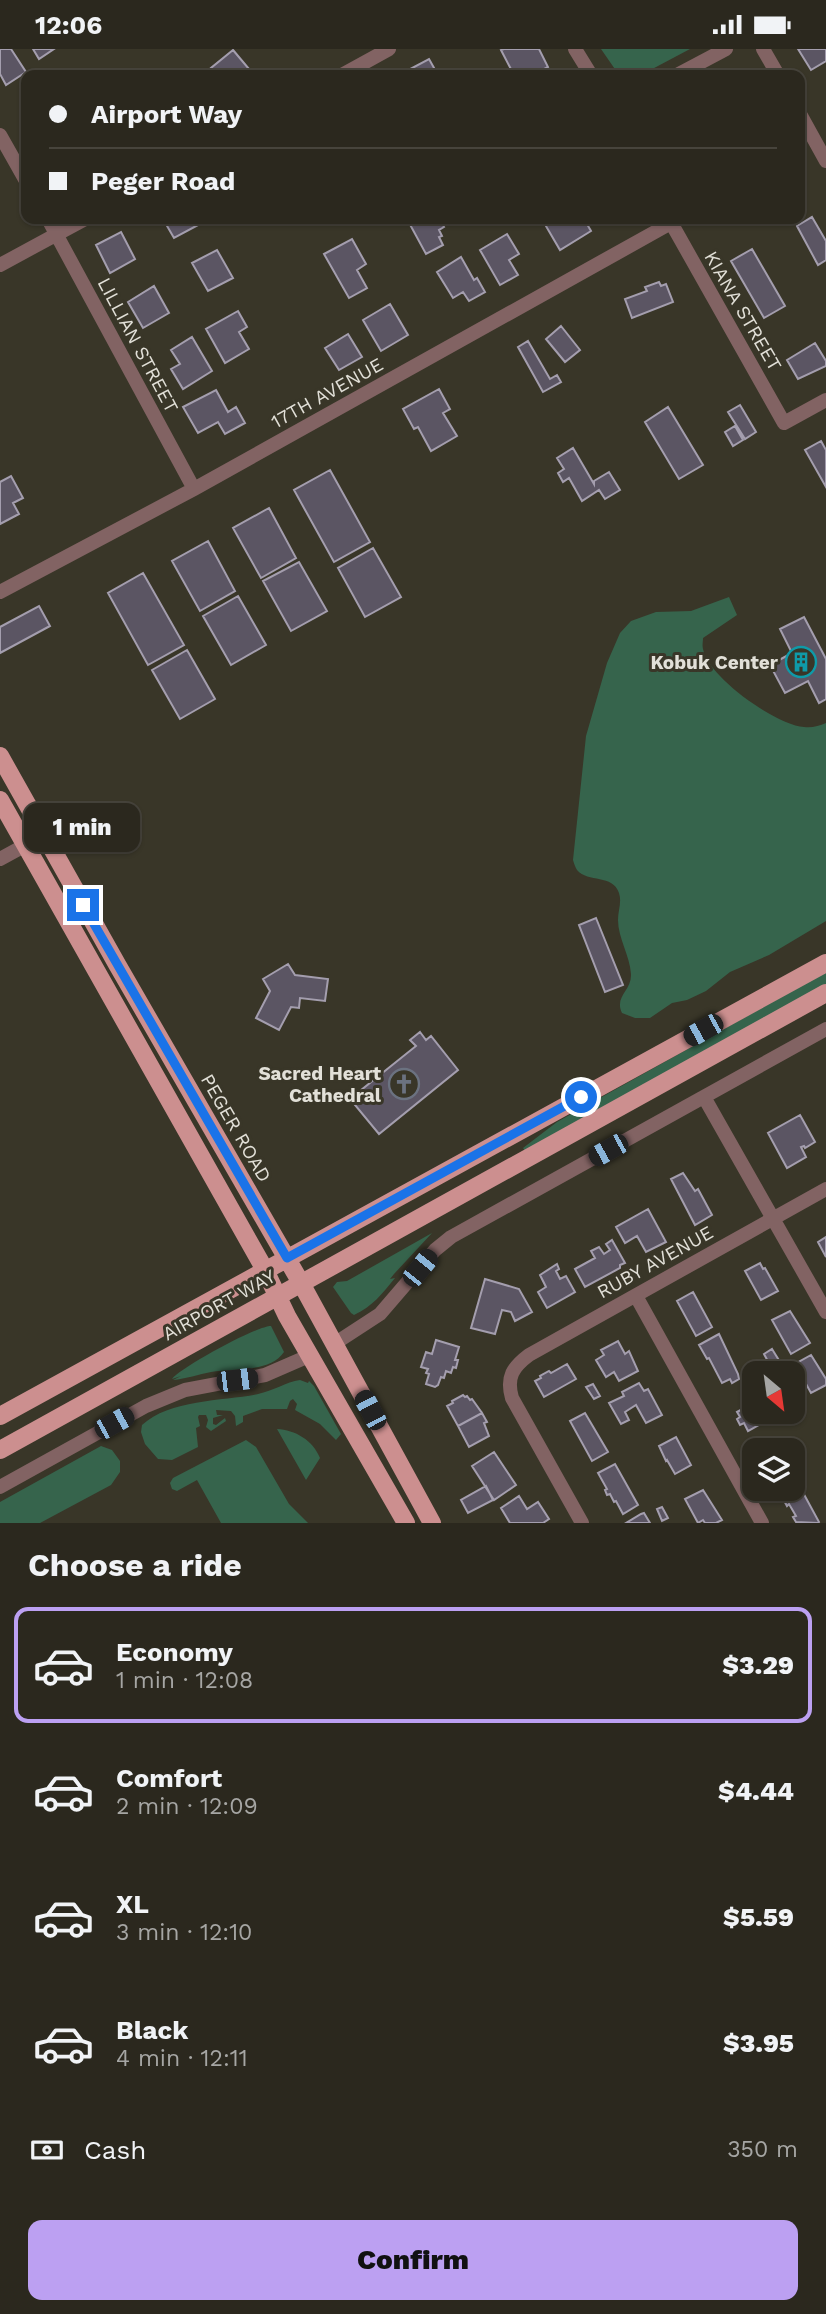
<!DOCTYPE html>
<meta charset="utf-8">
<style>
:root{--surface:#2b281e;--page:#333027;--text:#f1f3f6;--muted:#a6a6a4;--line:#47443c;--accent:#bca0f2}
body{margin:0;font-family:"Work Sans",sans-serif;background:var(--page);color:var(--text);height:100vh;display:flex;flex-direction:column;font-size:26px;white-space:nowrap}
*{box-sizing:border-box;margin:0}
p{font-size:23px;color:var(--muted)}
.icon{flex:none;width:38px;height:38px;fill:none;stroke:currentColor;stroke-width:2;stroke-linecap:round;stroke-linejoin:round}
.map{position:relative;height:1474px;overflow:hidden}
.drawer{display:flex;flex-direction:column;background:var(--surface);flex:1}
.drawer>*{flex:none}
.top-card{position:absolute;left:21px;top:21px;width:784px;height:154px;border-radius:14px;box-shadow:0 2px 5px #0004,0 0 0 2px var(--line);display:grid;align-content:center;height:154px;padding:0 28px;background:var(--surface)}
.needle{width:46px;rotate:151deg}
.tools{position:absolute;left:742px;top:1312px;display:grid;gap:14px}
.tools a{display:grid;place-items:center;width:63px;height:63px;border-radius:14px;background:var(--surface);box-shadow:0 2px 5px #0004,0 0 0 2px var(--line);font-size:35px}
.end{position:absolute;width:32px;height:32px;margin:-16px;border:9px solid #1a73e8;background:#fff;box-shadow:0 0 0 4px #fff}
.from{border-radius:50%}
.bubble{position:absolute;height:49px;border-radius:14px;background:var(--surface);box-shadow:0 2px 5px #0004,0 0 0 2px var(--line);font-size:23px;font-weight:800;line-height:49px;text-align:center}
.car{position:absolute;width:21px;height:42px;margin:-21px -10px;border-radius:9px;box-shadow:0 0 5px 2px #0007;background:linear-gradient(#222 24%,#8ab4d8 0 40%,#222 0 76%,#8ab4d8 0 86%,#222 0)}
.top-card b{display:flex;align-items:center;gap:24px;height:66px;font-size:26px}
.top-card b+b{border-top:2px solid var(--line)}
.top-card i{width:18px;height:18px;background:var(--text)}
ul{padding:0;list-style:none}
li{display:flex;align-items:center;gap:21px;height:116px;margin:0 14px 10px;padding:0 14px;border:4px solid transparent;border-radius:14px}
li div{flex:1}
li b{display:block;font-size:26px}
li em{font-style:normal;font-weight:800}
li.on{border-color:var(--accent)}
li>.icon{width:63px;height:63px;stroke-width:1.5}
h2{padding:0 28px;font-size:32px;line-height:84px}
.pay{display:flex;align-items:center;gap:18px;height:77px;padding:0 28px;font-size:26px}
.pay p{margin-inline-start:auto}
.button{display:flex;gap:14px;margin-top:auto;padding:14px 28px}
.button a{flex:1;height:80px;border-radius:14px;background:var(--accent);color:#111;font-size:28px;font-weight:800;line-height:80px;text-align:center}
.status{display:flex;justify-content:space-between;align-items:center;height:49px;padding:0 35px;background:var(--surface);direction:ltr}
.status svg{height:19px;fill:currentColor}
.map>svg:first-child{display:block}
.green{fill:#36644c}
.building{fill:#5b5563;stroke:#a49eae;stroke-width:2}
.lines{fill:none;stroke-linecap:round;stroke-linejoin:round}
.minor{stroke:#826363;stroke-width:14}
.major{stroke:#cc8f8f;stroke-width:18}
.route{stroke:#1a73e8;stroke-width:9}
.labels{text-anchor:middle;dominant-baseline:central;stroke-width:6;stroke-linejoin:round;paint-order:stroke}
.street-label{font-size:19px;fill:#e2e0d8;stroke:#393628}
.poi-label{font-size:19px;font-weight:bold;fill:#e2e0d8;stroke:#393628;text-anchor:end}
</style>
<div class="status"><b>12:06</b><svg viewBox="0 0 49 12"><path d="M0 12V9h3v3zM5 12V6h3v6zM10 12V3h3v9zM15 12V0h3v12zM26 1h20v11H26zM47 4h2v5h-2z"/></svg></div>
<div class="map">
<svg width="826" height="1474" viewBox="0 0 826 1474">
<rect width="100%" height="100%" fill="#393628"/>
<path class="green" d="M601,0H690L641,26H619Z
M729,548L737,566L703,589C703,593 702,596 703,600C708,628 776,676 804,678C812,679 819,677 826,674V872L769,906L730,923L706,942L687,951L672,954L650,969H635L622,964C614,947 632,942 631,925C630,907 618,889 618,871C618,862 622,853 619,844C613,825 588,834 577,821C575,818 574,814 573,811L586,687L607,614L620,584L631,572L656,563L691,562Z
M826,923V935L525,1102L523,1099L557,1073Z
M432,1184L394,1225L390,1230L395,1229C382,1245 373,1257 354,1266L351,1264L333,1238L337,1233L347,1232Z
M271,1277L284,1303C270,1324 233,1319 211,1323C199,1325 186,1330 173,1331L181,1327L172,1330C180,1319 256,1277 271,1277Z
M300,1331L308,1334L309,1332L314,1337L341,1385L336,1391L320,1375L295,1361L297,1355L293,1350L290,1352L287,1360H262L243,1367V1373L236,1377L235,1367L231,1362L216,1361L217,1366H223L213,1369V1375L216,1376L225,1369L226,1372L211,1382L206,1378L208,1371L206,1366H199L198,1368L200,1377L196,1379L198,1398L172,1411L158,1410L145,1395L141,1383L142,1376C170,1350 224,1352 258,1345C273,1342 286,1333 300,1331Z
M277,1380C295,1381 313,1391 320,1409L306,1431Z
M246,1391L256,1398L289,1455L308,1474H221L197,1431L177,1442L172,1440L170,1434L173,1429Z
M101,1397L112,1401L120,1412V1423L111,1436L40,1474H0V1453Z"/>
<path class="building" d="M0,0H11L26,23L6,36L0,25Z
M33,0H54L39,10Z
M504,0H539L548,18L533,26H514L501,1Z
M798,0H826V12L811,21Z
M233,1L249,20L246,23L249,26H217L211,19Z
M429,10L438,26H399Z
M812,168L826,192V211L818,216L797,177Z
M163,170H198L200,175L174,189Z
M407,170H439L444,178L439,181L442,187L439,188L443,196L426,205Z
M547,170H584L591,182L560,201L543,172Z
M121,183L135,210L110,224L96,196Z
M507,185L519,205L509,211L518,226L500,236L480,201Z
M352,190L366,215L357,221L367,239L349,249L324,205Z
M752,200L785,257L764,269L731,212Z
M217,201L233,229L208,242L192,214Z
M461,208L474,231L477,229L485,243L469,252L463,243L453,249L437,223Z
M659,233L661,237L666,235L673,253L632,269L625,250L647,242L645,238Z
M154,237L169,264L143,279L128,253Z
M390,255L408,286L381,302L363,271Z
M238,262L247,278L239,283L249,300L225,314L206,280Z
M561,277L580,301L565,313L546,290Z
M348,285L362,308L339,321L325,299Z
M192,288L212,322L183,340L171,320L180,315L171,301Z
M528,292L550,330L557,326L561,333L543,343L518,298Z
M815,294L826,312V317L798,330L787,311Z
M439,340L450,360L443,364L457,387L431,402L418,378L414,380L403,360Z
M216,341L228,363L236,358L245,374L225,385L218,373L198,384L183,358Z
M740,356L756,383L745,390L728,363Z
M668,358L703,416L679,430L645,373Z
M735,377L743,391L733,397L725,383Z
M821,392L826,401V438L805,401Z
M573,399L594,435V432L609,423L620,441L605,450L599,441L582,452L569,429L563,433L558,424L564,420L557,409Z
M330,421L370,493L334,513L294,441Z
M11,427L23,449L13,454L19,465L0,475V433Z
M269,459L296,509L261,529L233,479Z
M208,492L235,542L200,562L172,512Z
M373,499L401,548L365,568L338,519Z
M299,513L327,562L291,582L263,532Z
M143,524L184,596L148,616L108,544Z
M238,547L266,596L231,616L203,567Z
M39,557L50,577L0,604V578Z
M804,568L826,610V650L819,654L808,632L785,644L770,616L792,604L780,580Z
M187,601L215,650L180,670L152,621Z
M596,869L623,936L605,943L579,876Z
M288,915L295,926L328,930L325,952L300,949L299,959L291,958L279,981L256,969L270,942L263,930Z
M420,983L426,991L431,987L458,1021L379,1085L350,1050L416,997L410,991Z
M800,1066L815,1093L805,1099L804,1097L801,1098L806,1108L787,1119L768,1084Z
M683,1124L695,1142L698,1140L712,1166L695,1176L671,1130Z
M648,1160L666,1193L646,1203L637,1187L625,1194L616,1178Z
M826,1188V1208L818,1193Z
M612,1191L625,1214L620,1216V1219L585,1238L575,1220L595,1209L591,1202L599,1198L604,1205L610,1201L606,1195Z
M760,1214L763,1220L765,1219L778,1242L761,1251L745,1222Z
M557,1215L559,1220L556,1222L560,1230L566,1227L575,1243L547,1259L538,1243L546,1238L540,1226Z
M485,1230L519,1240L532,1263L515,1272L511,1263L502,1261L495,1285L471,1279Z
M693,1243L712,1278L696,1287L677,1252Z
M790,1262L810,1294L791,1305L772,1271Z
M719,1285L738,1325L739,1330L732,1334L730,1330L722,1334L709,1309L707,1310L699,1296Z
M436,1291L459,1298L455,1311H458L456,1319L453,1318L451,1324L446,1322L444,1329L441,1328L438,1336L435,1338L426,1335L429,1325L426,1324L428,1320L421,1318L426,1303L432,1305Z
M618,1292L625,1305L629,1302L638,1322L619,1332L614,1323L606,1328L596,1311L604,1306L601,1301Z
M772,1300L780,1313L771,1318L764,1305Z
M811,1306L826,1330V1336L811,1344L795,1315Z
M567,1315L576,1330L544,1348L535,1332L541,1329L540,1327L549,1322L551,1324Z
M639,1334L644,1342L648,1340L662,1366L646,1374L636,1356L625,1363L629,1371L621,1375L609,1354L624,1347L622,1343Z
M593,1335L600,1347L594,1350L586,1338Z
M754,1345V1363H759L764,1373L748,1382L744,1374L740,1376L737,1370L740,1368L737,1363L748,1357L744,1350Z
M463,1346L465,1348L467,1347L470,1351L472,1350L482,1364L458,1377L447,1357L453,1354L452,1352Z
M482,1364L487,1373L484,1374L489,1387L469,1398L458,1377Z
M585,1364L608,1403L592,1412L570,1372Z
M676,1388L691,1416L675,1425L667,1411L666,1412L659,1397Z
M494,1403L516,1436L494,1451L472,1417Z
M615,1415L638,1456L623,1465L616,1452L614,1453L610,1445L607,1446L605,1441L607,1440L598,1424Z
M486,1437L493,1451L468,1464L461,1451Z
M800,1438L819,1473L818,1474L796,1473L793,1468L796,1467L789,1455L787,1457L782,1448Z
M703,1441L722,1471L716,1474H705L703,1471L698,1474L685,1450Z
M519,1447L527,1460L538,1453L549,1470L543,1474H510L501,1459Z
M662,1458L668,1469L662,1472L657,1460Z
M644,1464L650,1474H626L641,1465Z"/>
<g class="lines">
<path class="minor" d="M575,0L591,26
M763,0L778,26
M342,26L389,0
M677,26L726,0
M800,65L826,112
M0,86L26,132
M48,170L194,440
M669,170L784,374L826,351
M0,216L85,170
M0,543L194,440L671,174
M0,810L44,786
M704,1048L826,1263
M636,1247L762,1474
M334,1295L380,1265L435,1201L451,1188L826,980
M0,1438L146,1357L185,1341L265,1326L311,1306
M582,1474L512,1349C506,1328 513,1318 529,1306L826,1140"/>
<path class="major" d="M0,707L118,917L301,1234L432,1474
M0,751L265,1221L287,1267L406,1474
M0,1367L826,914
M0,1401L826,944"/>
</g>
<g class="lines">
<path class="route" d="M83,856L287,1209L581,1048"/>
</g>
<defs>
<g id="building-ring" transform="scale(1.575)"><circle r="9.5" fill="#393628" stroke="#0f9aa8" stroke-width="1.5"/><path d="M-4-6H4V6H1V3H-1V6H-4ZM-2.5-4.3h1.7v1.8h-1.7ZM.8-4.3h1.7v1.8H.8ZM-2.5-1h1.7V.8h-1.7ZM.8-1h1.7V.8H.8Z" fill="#0f9aa8"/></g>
<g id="church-ring" transform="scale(1.575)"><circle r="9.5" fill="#393628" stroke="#6b7280" stroke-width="1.5"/><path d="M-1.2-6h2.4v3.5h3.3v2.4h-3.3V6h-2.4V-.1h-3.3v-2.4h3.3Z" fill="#6b7280"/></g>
</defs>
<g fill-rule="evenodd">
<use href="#building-ring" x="801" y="613"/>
<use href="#church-ring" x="404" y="1035"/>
</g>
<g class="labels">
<g class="street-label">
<text transform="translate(743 262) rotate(60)">KIANA STREET</text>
<text transform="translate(138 296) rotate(62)">LILLIAN STREET</text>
<text transform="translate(327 344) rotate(-29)">17TH AVENUE</text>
<text transform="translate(236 1079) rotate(60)">PEGER ROAD</text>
<text transform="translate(655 1213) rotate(-29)">RUBY AVENUE</text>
<text transform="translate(219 1256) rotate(-29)">AIRPORT WAY</text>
</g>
<g class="poi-label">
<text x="778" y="613">Kobuk Center</text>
<text x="381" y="1024">Sacred Heart<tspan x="381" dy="22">Cathedral</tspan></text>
</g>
</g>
</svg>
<div class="tools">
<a><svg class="needle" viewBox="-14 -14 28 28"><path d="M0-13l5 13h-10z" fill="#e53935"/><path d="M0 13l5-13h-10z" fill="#a6a6a4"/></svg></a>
<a><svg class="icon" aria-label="layers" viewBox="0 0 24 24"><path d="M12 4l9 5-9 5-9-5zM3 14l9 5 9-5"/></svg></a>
</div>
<i class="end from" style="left:581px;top:1048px"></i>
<i class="end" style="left:83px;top:856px"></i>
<div class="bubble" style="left:24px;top:754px;width:116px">1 min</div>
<i class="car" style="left:703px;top:981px;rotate:241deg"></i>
<i class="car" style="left:608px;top:1101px;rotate:241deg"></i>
<i class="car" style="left:420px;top:1219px;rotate:39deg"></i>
<i class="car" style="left:237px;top:1331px;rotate:83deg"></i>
<i class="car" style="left:370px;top:1361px;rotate:332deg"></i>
<i class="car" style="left:114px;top:1374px;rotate:61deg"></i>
<div class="top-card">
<b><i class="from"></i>Airport Way</b>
<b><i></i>Peger Road</b>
</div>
</div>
<section class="drawer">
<h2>Choose a ride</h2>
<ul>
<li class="on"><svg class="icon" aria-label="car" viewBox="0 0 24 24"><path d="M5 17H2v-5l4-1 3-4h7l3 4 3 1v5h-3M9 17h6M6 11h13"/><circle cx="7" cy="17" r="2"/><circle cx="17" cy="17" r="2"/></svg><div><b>Economy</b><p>1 min · 12:08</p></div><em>$3.29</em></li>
<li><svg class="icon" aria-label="car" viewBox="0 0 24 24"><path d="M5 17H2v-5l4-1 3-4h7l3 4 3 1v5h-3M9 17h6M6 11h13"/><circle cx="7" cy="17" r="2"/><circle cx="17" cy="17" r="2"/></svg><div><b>Comfort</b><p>2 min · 12:09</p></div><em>$4.44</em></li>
<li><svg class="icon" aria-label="car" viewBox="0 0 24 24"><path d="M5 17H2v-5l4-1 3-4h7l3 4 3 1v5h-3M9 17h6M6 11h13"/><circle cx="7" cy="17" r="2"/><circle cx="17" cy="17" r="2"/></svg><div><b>XL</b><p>3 min · 12:10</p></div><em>$5.59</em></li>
<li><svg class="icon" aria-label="car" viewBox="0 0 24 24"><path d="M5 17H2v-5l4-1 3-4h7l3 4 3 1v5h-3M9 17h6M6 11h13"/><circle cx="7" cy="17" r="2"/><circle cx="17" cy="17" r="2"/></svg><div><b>Black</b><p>4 min · 12:11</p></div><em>$3.95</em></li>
</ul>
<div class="pay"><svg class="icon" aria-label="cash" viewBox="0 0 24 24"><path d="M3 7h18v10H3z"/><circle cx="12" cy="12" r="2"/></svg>Cash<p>350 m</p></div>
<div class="button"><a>Confirm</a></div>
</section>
